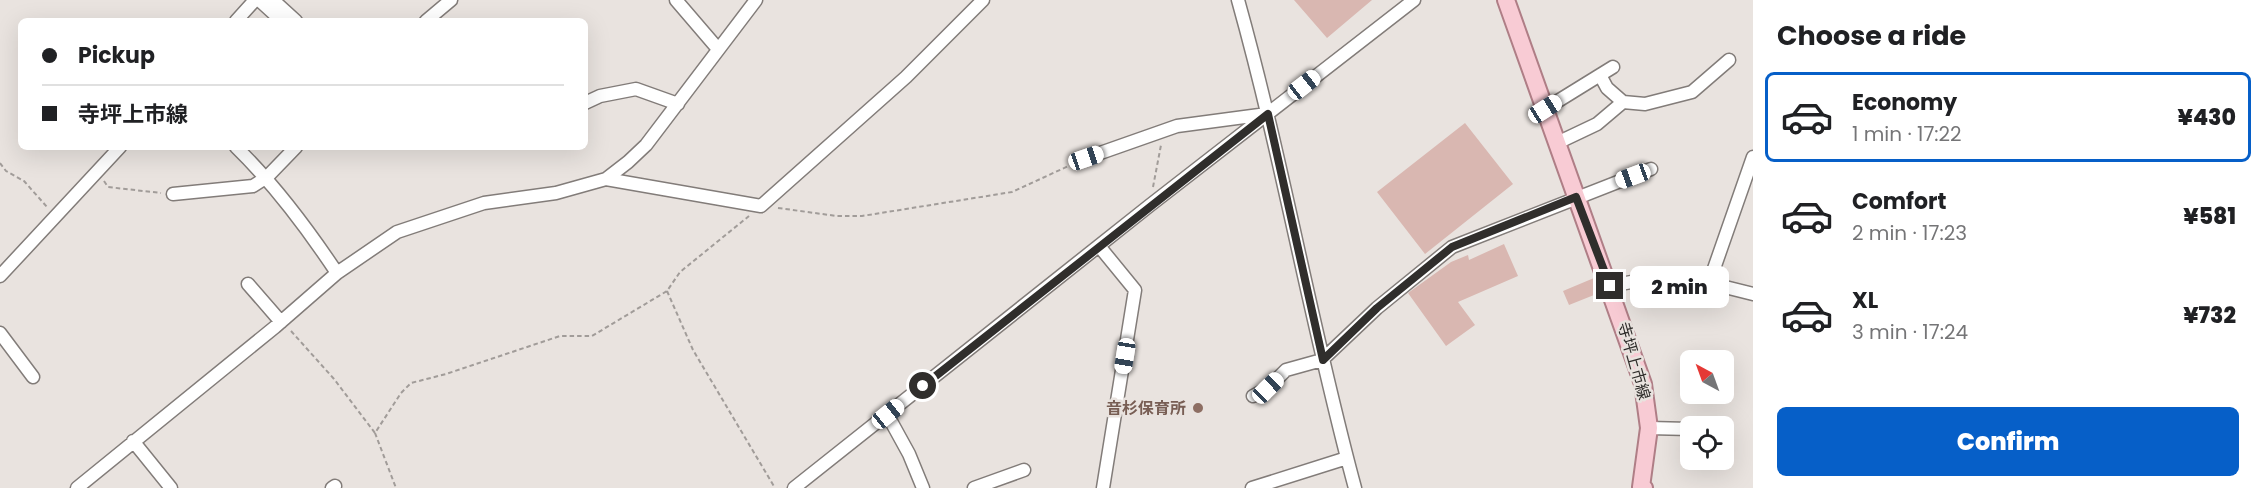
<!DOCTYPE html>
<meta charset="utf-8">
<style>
:root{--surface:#fff;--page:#f6f6f6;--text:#202124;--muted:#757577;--line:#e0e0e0;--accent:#065fc8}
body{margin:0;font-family:Poppins,"Noto Sans JP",sans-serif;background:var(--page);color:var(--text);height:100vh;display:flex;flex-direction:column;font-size:22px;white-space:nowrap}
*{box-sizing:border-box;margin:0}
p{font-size:20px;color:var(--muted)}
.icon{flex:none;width:33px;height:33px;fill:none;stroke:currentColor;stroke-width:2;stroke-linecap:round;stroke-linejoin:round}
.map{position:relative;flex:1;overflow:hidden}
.panel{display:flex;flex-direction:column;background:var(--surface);width:510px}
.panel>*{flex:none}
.hud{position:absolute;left:18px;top:18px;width:570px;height:132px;border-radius:9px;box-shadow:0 6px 24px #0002;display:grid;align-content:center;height:132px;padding:0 24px;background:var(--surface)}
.needle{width:39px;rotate:319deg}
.controls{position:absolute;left:1680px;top:350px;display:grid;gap:12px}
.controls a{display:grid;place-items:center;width:54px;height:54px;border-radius:9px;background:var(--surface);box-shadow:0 6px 24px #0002;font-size:30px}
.end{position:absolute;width:27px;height:27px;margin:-14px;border:8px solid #302e2c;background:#fff;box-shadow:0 0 0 3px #fff}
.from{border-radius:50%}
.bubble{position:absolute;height:42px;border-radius:9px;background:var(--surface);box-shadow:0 6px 24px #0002;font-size:20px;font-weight:800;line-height:42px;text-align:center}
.car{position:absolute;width:18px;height:36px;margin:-18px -9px;border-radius:8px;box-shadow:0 0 4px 2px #0007;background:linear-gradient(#fff 24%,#345 0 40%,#fff 0 76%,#345 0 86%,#fff 0)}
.hud b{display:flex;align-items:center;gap:21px;height:57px;font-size:22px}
.hud b+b{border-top:2px solid var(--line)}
.hud i{width:15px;height:15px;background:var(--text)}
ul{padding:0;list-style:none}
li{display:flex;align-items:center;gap:18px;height:90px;margin:0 12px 9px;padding:0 12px;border:3px solid transparent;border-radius:9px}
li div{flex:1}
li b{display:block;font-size:22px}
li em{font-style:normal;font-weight:800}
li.active{border-color:var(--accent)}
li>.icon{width:54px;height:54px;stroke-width:1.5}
h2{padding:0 24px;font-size:27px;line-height:72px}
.action{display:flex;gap:12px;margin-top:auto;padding:12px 24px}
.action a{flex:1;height:69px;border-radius:9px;background:var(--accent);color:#fff;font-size:24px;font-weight:800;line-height:69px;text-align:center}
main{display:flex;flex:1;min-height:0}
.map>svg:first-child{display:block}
.building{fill:#d9b7b1}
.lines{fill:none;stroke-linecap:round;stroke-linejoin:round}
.minor-casing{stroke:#827c79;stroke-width:15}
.major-casing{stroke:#af7e86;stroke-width:20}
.path{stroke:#a19c99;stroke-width:2;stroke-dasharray:4.5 3;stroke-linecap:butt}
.minor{stroke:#fff;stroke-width:12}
.major{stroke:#f8cbd4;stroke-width:16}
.route{stroke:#302e2c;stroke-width:8}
.education-dot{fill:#8d6e63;stroke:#e9e3df;stroke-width:2}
.labels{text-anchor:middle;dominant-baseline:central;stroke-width:5;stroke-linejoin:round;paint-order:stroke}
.street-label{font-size:16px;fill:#302e2c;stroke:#e9e3df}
.education-label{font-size:16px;font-weight:bold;fill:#785e54;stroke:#e9e3df;text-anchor:end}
</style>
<main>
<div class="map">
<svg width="1753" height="488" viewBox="0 0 1753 488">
<rect width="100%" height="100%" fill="#e9e3df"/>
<path class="building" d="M1294,0H1372L1327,38Z
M1465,123L1513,184L1425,254L1377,192Z
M1504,244L1518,276L1458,302L1475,325L1446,346L1408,293L1451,262L1468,255L1469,260Z
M1594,278L1599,293L1569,305L1563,291Z"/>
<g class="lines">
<g class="minor-casing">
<path id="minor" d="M259,0L282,21
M273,0L296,21
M676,0L718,49
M1238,0C1283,161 1311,326 1355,488
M236,21L255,0
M426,21L451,0
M1623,102L1645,104L1692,92L1729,60
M585,103L600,96L636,89L678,104
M1545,109L1613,67
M1557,143L1597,124L1623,102L1607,88L1600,75
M236,147C275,185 307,228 337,273
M1086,158L1177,126L1267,114
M606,179L761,206L906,77L983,0
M173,194L253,186L267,177L296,147
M1099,246L1135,290L1103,488
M0,276L120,147
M1709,283L1753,157
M248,284L281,322
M1610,286L1663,276L1709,283L1753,294
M0,333L33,377
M1253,396L1268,388L1286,370L1322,360L1377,308L1452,247L1651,169
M887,414L909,454L923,488
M1649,428L1690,429
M133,441L171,488
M77,488L275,327L337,273L397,232L484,203L556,193L606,179L628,162L646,145L756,0
M332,488L335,486
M794,488L1149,206L1414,0
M974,488L1024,470
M1252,488L1347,458"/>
</g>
<g class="major-casing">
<path id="major" d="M1506,0L1643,384L1649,428L1641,487L1644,488"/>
</g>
<path class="path" d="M0,163L6,171L24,181L47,207
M104,181L108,187L161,193
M1153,187L1161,145
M778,208L837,216H862L1012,192L1075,163
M667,291L693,350L775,488
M291,331L334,379L375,433L401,393L411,383L446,374L560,336H592L667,291L680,272L749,216
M375,433L396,488"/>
<use href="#minor" class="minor"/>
<use href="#major" class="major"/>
</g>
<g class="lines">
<path class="route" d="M923,386L1268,114L1323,360L1377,308L1452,247L1576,197L1610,286"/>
</g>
<circle class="education-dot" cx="1198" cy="408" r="6"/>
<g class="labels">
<g class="street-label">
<text transform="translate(1634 361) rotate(74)">寺坪上市線</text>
</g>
<g class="education-label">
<text x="1186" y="408">音杉保育所</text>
</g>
</g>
</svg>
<div class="controls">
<a><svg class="needle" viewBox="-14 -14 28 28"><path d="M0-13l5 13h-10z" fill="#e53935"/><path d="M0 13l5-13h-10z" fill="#757577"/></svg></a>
<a><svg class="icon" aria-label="locate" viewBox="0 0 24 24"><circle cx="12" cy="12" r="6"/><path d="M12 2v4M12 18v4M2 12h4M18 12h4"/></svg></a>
</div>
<i class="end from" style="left:923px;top:386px"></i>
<i class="end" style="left:1610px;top:286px"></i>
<div class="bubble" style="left:1630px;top:266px;width:99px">2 min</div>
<i class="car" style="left:1304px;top:85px;rotate:52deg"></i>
<i class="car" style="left:1545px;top:109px;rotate:58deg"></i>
<i class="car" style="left:1086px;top:158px;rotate:71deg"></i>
<i class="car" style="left:1633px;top:176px;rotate:250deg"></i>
<i class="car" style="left:1125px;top:356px;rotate:189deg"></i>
<i class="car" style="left:1268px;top:388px;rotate:46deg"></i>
<i class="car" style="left:888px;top:414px;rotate:51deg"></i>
<div class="hud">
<b><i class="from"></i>Pickup</b>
<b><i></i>寺坪上市線</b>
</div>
</div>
<section class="panel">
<h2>Choose a ride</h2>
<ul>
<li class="active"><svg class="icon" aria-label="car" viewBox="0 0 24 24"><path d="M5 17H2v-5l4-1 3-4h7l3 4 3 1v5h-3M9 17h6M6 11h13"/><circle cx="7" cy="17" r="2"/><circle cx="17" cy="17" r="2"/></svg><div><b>Economy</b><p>1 min · 17:22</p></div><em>¥430</em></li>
<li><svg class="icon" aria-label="car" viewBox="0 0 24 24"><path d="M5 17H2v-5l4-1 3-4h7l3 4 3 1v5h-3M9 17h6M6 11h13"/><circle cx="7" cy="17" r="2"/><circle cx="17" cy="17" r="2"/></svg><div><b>Comfort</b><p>2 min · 17:23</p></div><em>¥581</em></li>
<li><svg class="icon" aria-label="car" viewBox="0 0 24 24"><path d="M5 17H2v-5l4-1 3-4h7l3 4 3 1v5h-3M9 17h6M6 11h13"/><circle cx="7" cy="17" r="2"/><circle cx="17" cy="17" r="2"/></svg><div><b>XL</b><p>3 min · 17:24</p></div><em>¥732</em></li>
</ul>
<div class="action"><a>Confirm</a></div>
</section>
</main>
